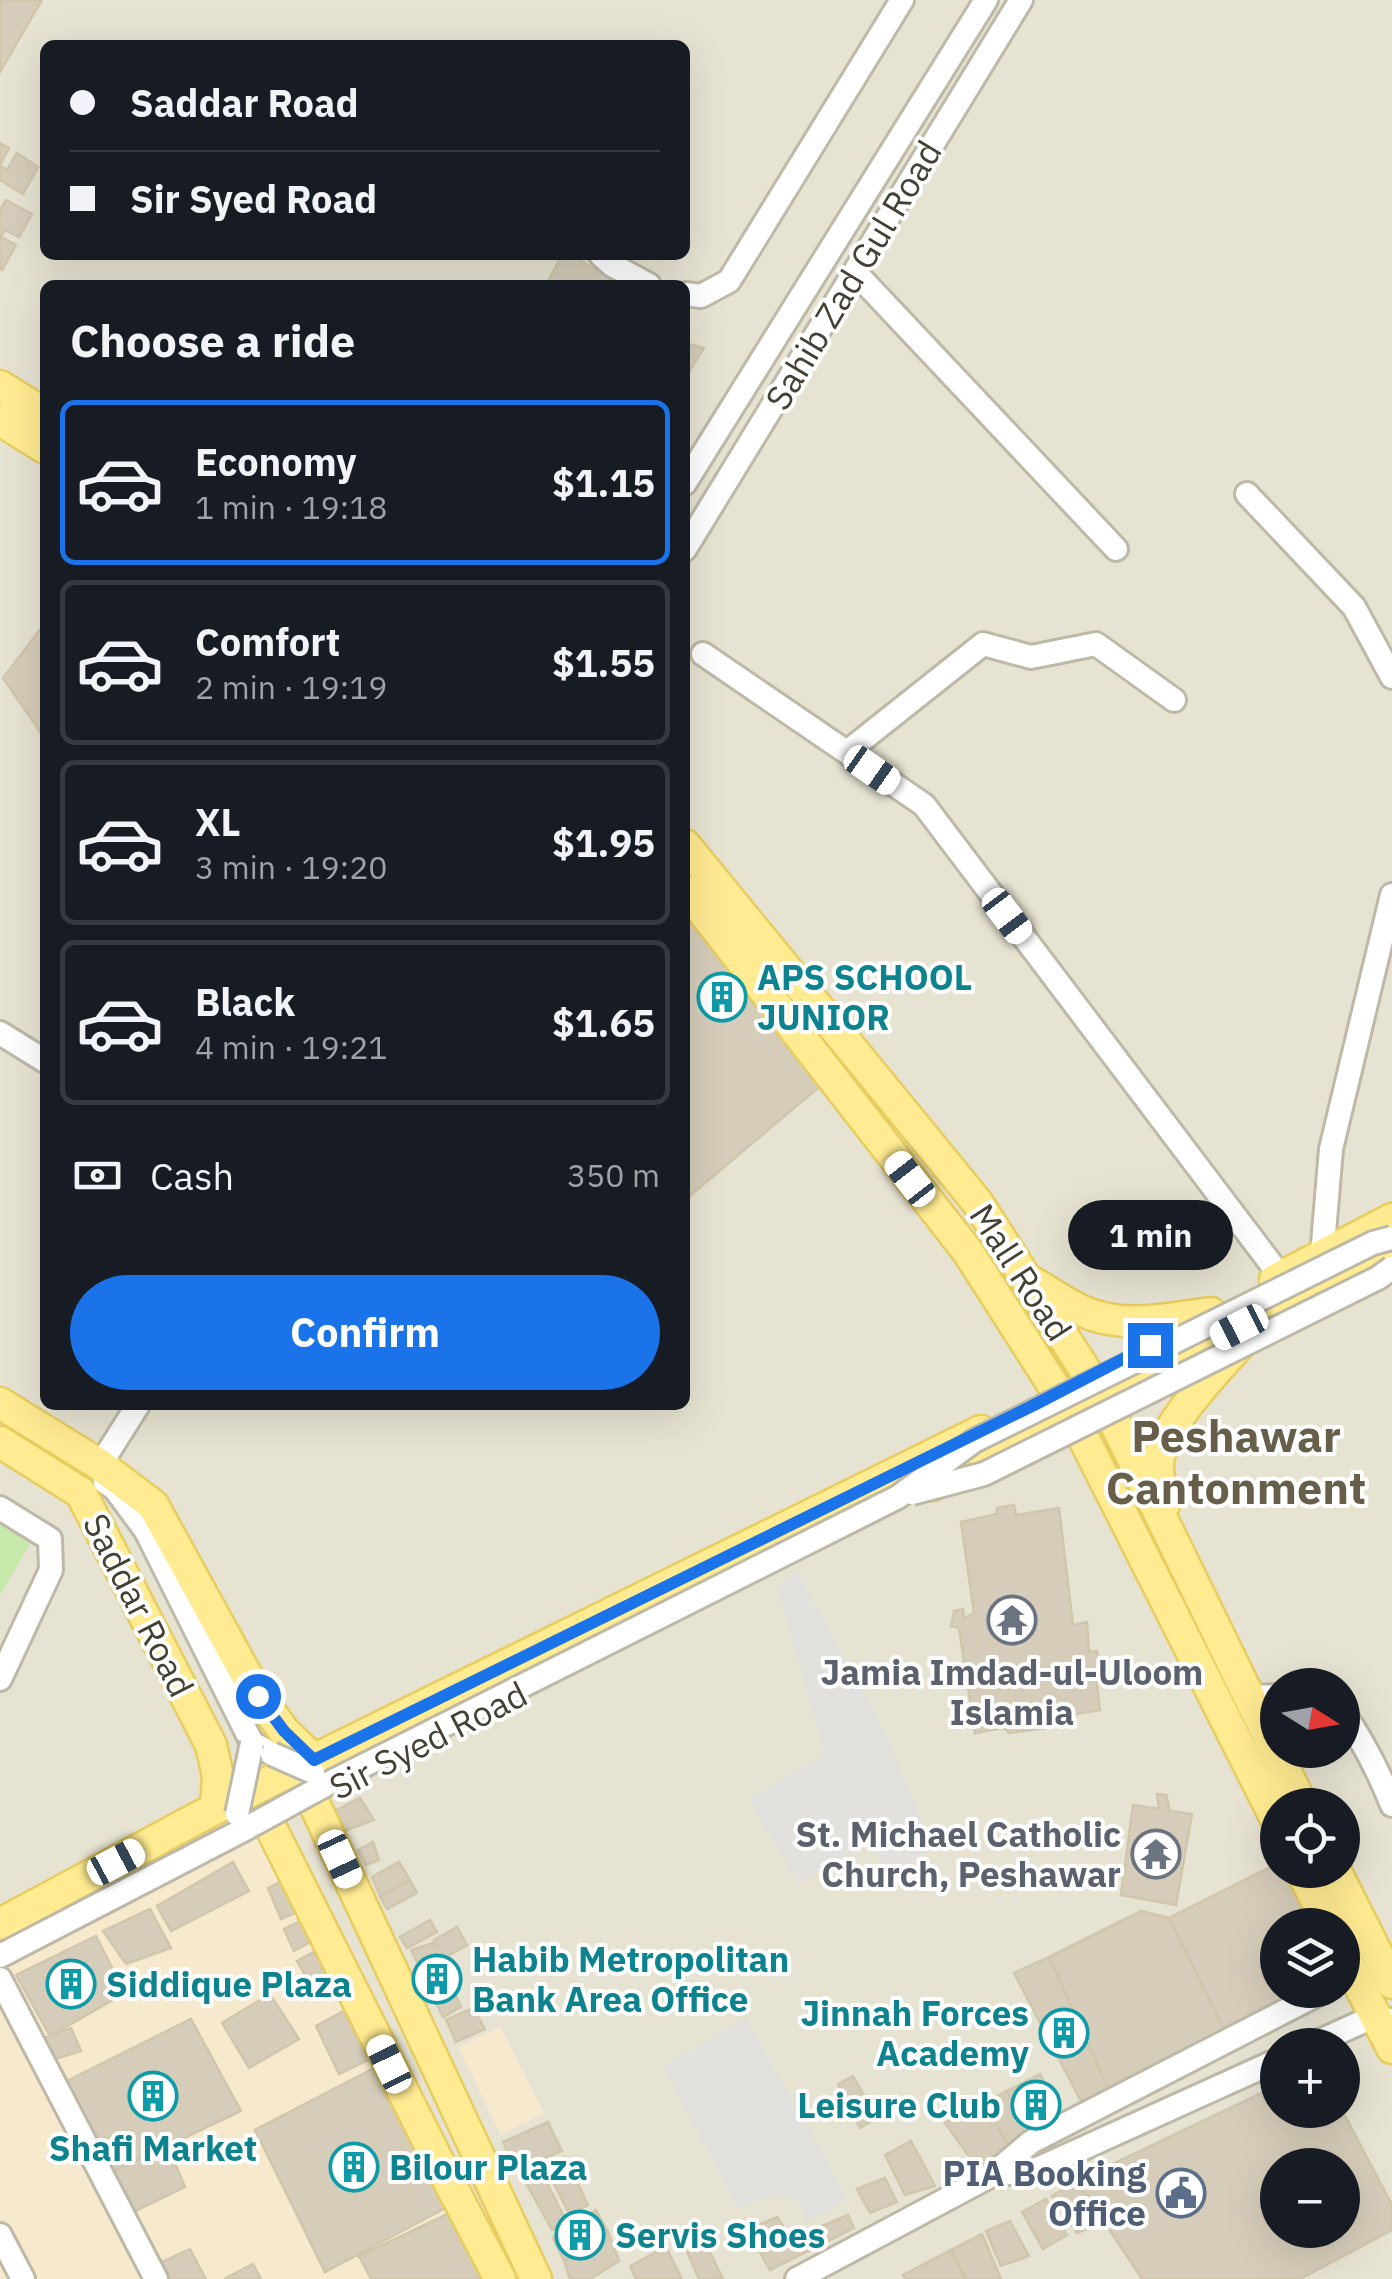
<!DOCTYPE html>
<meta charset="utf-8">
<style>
:root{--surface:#171b24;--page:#20242c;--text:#f1f3f6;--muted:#9ea1a6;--line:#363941;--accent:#1a73e8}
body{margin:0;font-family:"IBM Plex Sans",sans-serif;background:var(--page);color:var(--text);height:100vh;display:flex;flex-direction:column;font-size:38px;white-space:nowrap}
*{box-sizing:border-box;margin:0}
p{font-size:32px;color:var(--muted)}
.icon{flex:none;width:55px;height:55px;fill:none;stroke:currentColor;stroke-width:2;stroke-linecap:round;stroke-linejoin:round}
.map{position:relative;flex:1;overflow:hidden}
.drawer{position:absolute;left:40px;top:280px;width:650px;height:1130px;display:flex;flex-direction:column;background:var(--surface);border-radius:15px;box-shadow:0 10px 40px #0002}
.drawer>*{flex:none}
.banner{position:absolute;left:40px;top:40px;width:650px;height:220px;border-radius:15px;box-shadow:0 10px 40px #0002;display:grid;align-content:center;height:220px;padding:0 30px;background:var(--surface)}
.needle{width:65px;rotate:101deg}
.buttons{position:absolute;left:1260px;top:1668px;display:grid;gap:20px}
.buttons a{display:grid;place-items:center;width:100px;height:100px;border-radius:50%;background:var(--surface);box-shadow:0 10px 40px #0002;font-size:50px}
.end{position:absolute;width:45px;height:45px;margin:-22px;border:12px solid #1a73e8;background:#fff;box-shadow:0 0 0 5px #fff}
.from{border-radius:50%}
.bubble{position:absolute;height:70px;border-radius:35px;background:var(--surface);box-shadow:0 10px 40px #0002;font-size:32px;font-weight:700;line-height:70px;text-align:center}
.car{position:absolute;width:30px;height:60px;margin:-30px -15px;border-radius:12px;box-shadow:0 0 8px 2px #0007;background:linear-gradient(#fff 24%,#345 0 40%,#fff 0 76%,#345 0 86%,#fff 0)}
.banner b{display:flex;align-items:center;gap:35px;height:95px;font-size:38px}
.banner b+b{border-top:2px solid var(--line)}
.banner i{width:25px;height:25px;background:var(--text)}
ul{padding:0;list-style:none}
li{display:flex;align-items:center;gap:30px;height:165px;margin:0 20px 15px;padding:0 10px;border:5px solid var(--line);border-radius:15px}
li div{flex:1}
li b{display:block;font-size:38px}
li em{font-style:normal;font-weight:700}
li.on{border-color:var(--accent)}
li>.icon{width:90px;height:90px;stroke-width:1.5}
h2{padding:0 30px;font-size:45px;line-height:120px}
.pay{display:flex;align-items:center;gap:25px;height:110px;padding:0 30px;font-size:38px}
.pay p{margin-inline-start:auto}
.action{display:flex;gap:20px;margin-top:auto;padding:20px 30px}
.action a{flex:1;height:115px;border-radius:60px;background:var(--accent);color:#fff;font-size:40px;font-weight:700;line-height:115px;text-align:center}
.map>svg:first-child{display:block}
.residential{fill:#e7e3d2;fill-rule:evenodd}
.commercial{fill:#f6e9ce}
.green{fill:#c7e9ab}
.parking{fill:#e3e1dd}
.building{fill:#d5cdb9;stroke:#d0c6ac;stroke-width:2.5;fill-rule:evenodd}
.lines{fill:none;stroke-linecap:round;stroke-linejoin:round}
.minor-casing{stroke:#beb9a7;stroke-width:28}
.major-casing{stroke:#e7cc5e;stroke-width:35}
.minor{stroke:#fff;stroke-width:22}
.major{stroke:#ffeb91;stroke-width:30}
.minor-bridge-casing{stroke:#beb9a7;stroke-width:28;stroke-linecap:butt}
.minor-bridge{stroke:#fff;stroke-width:22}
.route{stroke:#1a73e8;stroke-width:12}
.labels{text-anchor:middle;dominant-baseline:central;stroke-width:8;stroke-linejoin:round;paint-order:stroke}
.street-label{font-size:35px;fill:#454034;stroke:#fff}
.culture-label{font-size:35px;font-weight:bold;fill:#0d838f;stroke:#fff;text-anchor:start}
.worship-label{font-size:35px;font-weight:bold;fill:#5b616d;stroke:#fff}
.service-label{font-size:35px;font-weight:bold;fill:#4e5e75;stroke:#fff;text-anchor:end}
.district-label{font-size:45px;font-weight:bold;fill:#685f4b;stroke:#fff}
</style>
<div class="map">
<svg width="1392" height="2279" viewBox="0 0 1392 2279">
<rect width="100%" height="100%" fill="#f3f0e4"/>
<path class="residential" d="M0,0H1392V2279H0ZM45,45H685V255H45ZM45,285H685V1405H45ZM1278,1685H1342V1750H1278ZM1278,1805H1342V1870H1278ZM1278,1925H1342V1990H1278ZM1278,2045H1342V2110H1278ZM1278,2165H1342V2230H1278Z"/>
<path class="commercial" d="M270,1826L504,2279H0V1966Z
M500,2027L544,2113L501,2135L458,2047Z"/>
<path class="green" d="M0,1519L33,1539L0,1595Z"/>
<path class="parking" d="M797,1572L885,1732L934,1850L891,1873L866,1844L798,1884L749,1799L825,1754L777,1586Z
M746,2018L848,2199L807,2222L796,2198L767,2195L738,2209L663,2066Z"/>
<path class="building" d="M0,0H42L0,72Z
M0,143L9,148L0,165L7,170L17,153L38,167L23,194L0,180Z
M6,200L32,214L19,237L5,230L1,237L16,245L2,270L0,269V210Z
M562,255H571L621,285H546Z
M685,343L704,348L685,378Z
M45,623V739L3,678Z
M685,916L831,1077L685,1200Z
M1014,1505L1016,1515L1059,1508L1073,1625L1087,1622L1089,1652L1097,1651L1101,1673L1096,1676L1100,1710L1071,1715L1069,1725L1009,1733L1004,1728L975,1733L959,1628L951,1626L954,1611L963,1609L964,1618L974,1613L961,1522L997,1514V1508Z
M1157,1794L1166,1795L1170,1811L1192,1814L1176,1905L1121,1895L1133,1805L1159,1809Z
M360,1798L374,1820L345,1831L333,1812Z
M373,1842L379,1860L366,1865L358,1850Z
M233,1862L249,1891L171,1931L157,1906Z
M399,1862L410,1880L380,1896L372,1877Z
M1278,1863V1870H1286L1315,1925H1278V1990H1301L1224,2030L1169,1918Z
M287,1879L302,1910L281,1919L268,1888Z
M410,1880L417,1893L387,1909L380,1896Z
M150,1909L171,1948L126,1964L103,1931Z
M1141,1911L1169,1918L1224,2030L1110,2093L1049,1957Z
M306,1918L316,1939L294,1951L284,1929Z
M430,1920L437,1932L407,1948L400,1937Z
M457,1927L467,1945L444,1958L434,1940Z
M96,1936L125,1993L50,2036L16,1975Z
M433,1943L461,2007L443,2017L411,1950Z
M319,1949L335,1983L315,1992L297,1961Z
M1049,1957L1110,2093L1083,2105L1014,1973Z
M270,1994L299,2039L249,2068L222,2023Z
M351,2007L374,2057L339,2074L316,2026Z
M473,2008L485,2029L456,2042L446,2020Z
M191,2019L241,2111L110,2173L65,2082Z
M71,2028L81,2051L49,2061L39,2040Z
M382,2064L453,2204L325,2272L255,2130Z
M1040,2074L1065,2119L1031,2135L1007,2091Z
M853,2076L877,2118L860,2128L838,2084Z
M1278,2085V2110H1342L1392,2205V2230L1300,2279H1142L1077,2181ZM1278,2165H1342V2230H1278Z
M1007,2091L1031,2135L1010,2150L985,2102Z
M985,2102L1010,2150L980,2172L945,2123Z
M548,2122L562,2151L515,2170L503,2142Z
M911,2141L935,2186L905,2195L885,2155Z
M167,2145L185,2187L131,2213L110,2173Z
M565,2157L588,2205L570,2215L544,2164Z
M540,2169L566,2221L552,2230L522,2176Z
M885,2178L897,2202L870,2213L857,2189Z
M1077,2181L1104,2222L1077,2233L1052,2196Z
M1046,2199L1067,2235L1043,2249L1022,2212Z
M456,2210L491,2279H371L359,2256Z
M596,2210L608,2232L564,2261L553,2238Z
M848,2215L854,2228L770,2270L747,2230L777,2217L792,2239Z
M1010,2221L1029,2256L1001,2266L986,2231Z
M608,2232L619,2261L590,2279H570L564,2261Z
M700,2232L723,2279H699L682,2240Z
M982,2234L1001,2279H967L951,2250Z
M666,2247L682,2279H636L630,2266Z
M190,2249L206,2279H165L157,2264Z
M951,2250L965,2279H905L903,2275Z
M253,2264L261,2279H224Z"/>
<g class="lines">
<g class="minor-casing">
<path id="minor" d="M601,255L612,265L649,285
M855,272L1116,549
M685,294L701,296L729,281L902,0
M685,483L986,0
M1247,494L1354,607L1392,677
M685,549L1021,0
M703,654L924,805L1281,1277
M847,752L983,644L1031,657L1096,644L1174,700
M0,1033L45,1061
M1322,1256L1331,1149L1392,895
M100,1465L138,1405
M105,1482L115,1489L146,1531L252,1743L267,1751
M0,1508L50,1539L51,1570L0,1679
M1247,1697L1278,1696
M1342,1711C1363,1741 1379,1772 1392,1805
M0,1979L156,2279
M1311,2045L1375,2016L1389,2020
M992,2175L1035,2170L1278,2060
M0,2235L23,2279
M797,2279L992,2175L1031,2142L1326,1990"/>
</g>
<g class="major-casing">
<path id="major" d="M0,386L45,414
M0,420L45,448
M685,845L977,1202L1103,1398L1302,1805
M685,891L694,900L968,1252L1058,1393L1072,1415L1278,1823
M1275,1280L1392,1219
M1032,1282C1048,1291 1063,1302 1080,1310C1122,1330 1167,1319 1211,1313
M0,1403L100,1465L153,1505L258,1696L284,1731L314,1760
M0,1442L81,1493L211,1745L218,1776L216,1808
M933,1485L1392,1247
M1164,1505C1162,1493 1158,1479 1158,1466C1158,1430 1216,1371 1240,1344
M312,1799L536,2279
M270,1826L436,2157L500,2279
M1301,1870L1329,1925
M1335,1870L1392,1983
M0,1924L216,1808L981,1431
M1342,1952L1392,2048"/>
</g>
<use href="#minor" class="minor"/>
<use href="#major" class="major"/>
<g class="minor-bridge-casing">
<path id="minor-bridge" d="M912,1493L984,1474L1378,1278L1392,1268
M272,1754L313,1772
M237,1814L252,1743
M0,1956L245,1829L327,1784L898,1497L974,1441L1373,1243L1392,1238"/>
</g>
<use href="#minor-bridge" class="minor-bridge"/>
</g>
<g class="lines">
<path class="route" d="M258,1696L284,1731L314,1760L1036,1404L1150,1345"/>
</g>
<defs>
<g id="building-ring" transform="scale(2.5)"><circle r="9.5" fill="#fff" stroke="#0f9aa8" stroke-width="1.5"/><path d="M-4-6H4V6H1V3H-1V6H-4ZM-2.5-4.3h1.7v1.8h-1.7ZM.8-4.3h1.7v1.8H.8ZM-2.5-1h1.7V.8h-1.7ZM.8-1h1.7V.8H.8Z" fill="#0f9aa8"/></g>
<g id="temple-ring" transform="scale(2.5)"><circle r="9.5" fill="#fff" stroke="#6b7280" stroke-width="1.5"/><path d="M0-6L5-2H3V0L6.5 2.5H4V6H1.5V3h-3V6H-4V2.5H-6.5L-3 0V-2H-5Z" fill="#6b7280"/></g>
<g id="civic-ring" transform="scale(2.5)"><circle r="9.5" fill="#fff" stroke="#5c6f8a" stroke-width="1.5"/><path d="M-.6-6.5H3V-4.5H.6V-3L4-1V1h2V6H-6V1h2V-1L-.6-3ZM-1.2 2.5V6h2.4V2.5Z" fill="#5c6f8a"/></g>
</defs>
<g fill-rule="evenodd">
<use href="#building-ring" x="722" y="997"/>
<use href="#temple-ring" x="1012" y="1620"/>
<use href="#temple-ring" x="1156" y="1854"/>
<use href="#building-ring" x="437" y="1979"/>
<use href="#building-ring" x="71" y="1984"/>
<use href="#building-ring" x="1064" y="2033"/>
<use href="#building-ring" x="153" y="2096"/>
<use href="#building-ring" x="1036" y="2105"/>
<use href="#building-ring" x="354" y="2167"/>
<use href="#civic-ring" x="1181" y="2193"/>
<use href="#building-ring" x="580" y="2235"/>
</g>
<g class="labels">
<g class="street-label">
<text transform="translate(853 275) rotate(-59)">Sahib Zad Gul Road</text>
<text transform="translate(1021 1272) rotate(57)">Mall Road</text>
<text transform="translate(139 1605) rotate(63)">Saddar Road</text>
<text transform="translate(428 1740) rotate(-27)">Sir Syed Road</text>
</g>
<g class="culture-label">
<text x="757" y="977">APS SCHOOL<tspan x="757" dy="40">JUNIOR</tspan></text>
<text x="472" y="1959">Habib Metropolitan<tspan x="472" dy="40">Bank Area Office</tspan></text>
<text x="106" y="1984">Siddique Plaza</text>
<text x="1029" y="2013" text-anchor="end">Jinnah Forces<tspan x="1029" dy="40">Academy</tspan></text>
<text x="1001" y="2105" text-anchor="end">Leisure Club</text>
<text x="153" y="2148" text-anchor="middle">Shafi Market</text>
<text x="389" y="2167">Bilour Plaza</text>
<text x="615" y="2235">Servis Shoes</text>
</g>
<g class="worship-label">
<text x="1012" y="1672">Jamia Imdad-ul-Uloom<tspan x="1012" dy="40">Islamia</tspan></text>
<text x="1121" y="1834" text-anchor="end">St. Michael Catholic<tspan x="1121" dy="40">Church, Peshawar</tspan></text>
</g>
<g class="service-label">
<text x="1146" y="2173">PIA Booking<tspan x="1146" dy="40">Office</tspan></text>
</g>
<g class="district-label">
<text x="1236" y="1435">Peshawar<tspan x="1236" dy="52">Cantonment</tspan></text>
</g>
</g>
</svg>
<div class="buttons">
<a><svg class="needle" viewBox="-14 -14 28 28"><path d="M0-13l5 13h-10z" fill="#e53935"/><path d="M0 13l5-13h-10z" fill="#9ea1a6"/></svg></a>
<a><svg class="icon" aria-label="locate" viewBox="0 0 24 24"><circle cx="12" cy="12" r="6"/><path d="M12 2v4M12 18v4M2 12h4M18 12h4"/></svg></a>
<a><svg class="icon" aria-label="layers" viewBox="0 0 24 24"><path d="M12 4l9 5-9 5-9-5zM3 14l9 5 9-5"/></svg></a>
<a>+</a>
<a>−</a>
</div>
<i class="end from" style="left:258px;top:1696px"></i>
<i class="end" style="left:1150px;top:1345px"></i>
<div class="bubble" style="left:1068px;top:1200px;width:165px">1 min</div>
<i class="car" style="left:872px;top:770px;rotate:125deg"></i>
<i class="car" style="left:1007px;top:916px;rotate:143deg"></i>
<i class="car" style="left:910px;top:1179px;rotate:322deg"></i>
<i class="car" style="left:1239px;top:1327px;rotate:243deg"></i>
<i class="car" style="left:340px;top:1859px;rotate:155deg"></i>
<i class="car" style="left:116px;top:1862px;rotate:62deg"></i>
<i class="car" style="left:389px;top:2064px;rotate:334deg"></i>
<div class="banner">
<b><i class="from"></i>Saddar Road</b>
<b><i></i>Sir Syed Road</b>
</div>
<section class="drawer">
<h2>Choose a ride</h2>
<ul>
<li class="on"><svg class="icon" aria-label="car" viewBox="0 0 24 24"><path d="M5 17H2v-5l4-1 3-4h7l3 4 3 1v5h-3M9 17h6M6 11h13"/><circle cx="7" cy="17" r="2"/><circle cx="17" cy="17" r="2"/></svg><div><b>Economy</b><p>1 min · 19:18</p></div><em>$1.15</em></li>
<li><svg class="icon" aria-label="car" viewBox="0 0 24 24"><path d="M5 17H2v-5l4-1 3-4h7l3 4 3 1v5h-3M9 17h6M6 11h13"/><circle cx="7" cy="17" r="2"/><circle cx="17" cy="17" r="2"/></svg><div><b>Comfort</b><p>2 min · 19:19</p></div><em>$1.55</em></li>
<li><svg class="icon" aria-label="car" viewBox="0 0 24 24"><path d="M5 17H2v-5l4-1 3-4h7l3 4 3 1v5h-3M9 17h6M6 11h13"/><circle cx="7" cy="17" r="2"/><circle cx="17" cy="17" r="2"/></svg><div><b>XL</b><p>3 min · 19:20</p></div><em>$1.95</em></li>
<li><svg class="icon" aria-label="car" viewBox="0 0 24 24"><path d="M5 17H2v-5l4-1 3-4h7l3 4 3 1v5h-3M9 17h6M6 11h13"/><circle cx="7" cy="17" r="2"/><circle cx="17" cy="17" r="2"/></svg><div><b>Black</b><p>4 min · 19:21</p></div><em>$1.65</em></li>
</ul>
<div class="pay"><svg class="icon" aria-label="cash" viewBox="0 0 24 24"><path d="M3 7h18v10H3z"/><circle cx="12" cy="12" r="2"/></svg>Cash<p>350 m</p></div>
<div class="action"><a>Confirm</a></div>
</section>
</div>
